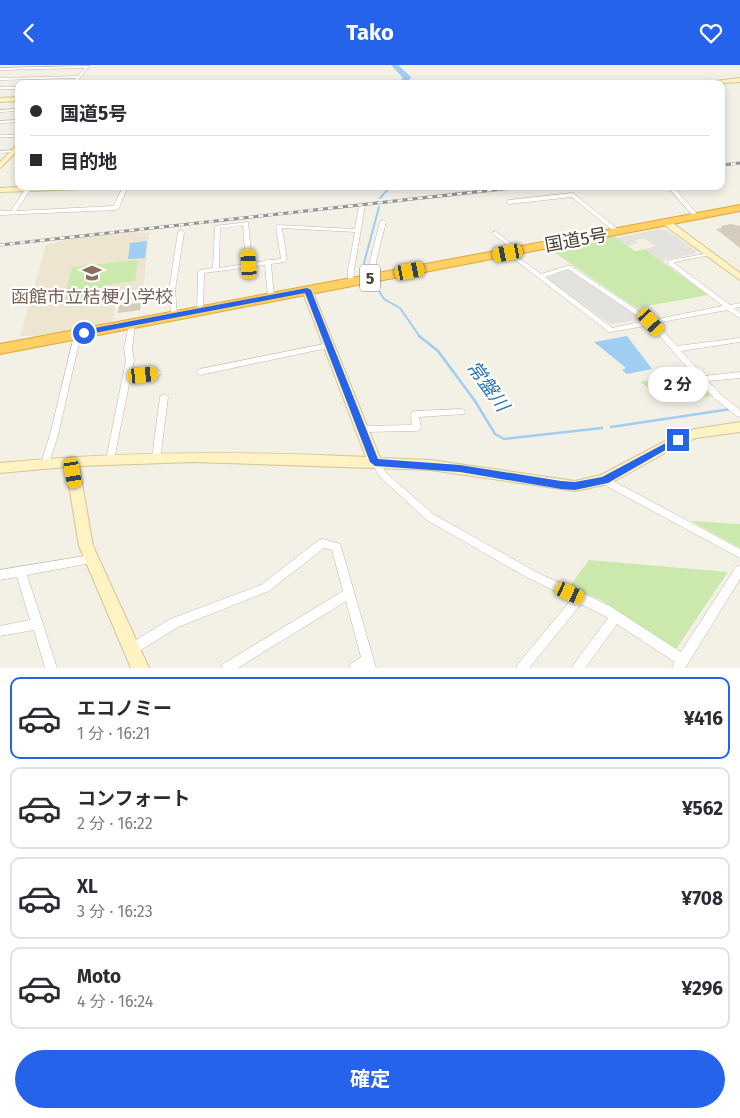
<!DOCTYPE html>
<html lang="ja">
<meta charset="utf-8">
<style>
:root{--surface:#fff;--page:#f7f7f7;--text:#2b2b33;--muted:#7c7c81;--line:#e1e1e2;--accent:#2563eb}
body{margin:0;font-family:"Fira Sans","Noto Sans JP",sans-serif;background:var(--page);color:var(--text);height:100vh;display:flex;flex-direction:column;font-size:19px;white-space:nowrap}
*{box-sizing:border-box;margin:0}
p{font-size:16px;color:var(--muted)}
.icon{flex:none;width:28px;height:28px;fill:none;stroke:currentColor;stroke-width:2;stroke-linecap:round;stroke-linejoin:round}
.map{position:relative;height:603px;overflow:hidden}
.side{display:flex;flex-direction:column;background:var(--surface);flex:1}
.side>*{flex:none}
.banner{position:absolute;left:15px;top:15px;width:710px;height:110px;border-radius:10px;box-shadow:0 2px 8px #0003;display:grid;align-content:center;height:110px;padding:0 15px;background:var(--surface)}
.end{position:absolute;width:22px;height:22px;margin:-11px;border:6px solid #2563eb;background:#fff;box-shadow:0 0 0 2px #fff}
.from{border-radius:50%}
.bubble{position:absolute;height:35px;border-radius:18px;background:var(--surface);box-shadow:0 2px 8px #0003;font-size:16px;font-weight:700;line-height:35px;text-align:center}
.car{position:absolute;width:15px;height:30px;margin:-15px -8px;border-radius:6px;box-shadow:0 0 4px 1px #0007;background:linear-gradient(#f5c518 24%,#345 0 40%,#f5c518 0 76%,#345 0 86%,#f5c518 0)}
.banner b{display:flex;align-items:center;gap:18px;height:48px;font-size:19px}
.banner b+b{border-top:1px solid var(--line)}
.banner i{width:12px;height:12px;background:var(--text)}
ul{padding:9px 0 0;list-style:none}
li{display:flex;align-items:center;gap:15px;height:82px;margin:0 10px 8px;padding:0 5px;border:2px solid var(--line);border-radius:10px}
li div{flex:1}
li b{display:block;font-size:19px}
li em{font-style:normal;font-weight:700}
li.selected{border-color:var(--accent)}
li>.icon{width:45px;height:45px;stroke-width:1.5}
.action{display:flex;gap:10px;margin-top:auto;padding:10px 15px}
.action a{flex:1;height:58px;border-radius:30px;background:var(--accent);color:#fff;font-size:20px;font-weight:700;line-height:58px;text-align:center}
header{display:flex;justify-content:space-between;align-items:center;height:65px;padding:0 15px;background:var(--accent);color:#fff;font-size:22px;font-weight:700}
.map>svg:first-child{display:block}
.education{fill:#ede5cf}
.green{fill:#cce9ad}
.parking{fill:#e4e2de}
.water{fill:#a0cdf2}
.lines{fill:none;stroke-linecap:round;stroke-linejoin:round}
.stream-far1{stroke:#a0cdf2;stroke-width:2}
.stream{stroke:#a0cdf2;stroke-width:2.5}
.river{fill:#a0cdf2;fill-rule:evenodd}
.building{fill:#d5ccbb}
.street-casing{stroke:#bfb8a8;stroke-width:1}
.secondary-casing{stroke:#d4c594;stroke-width:2}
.highway-casing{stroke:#e1a732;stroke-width:2}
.street{fill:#fff;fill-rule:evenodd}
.secondary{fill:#fff3c4;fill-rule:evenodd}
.highway{fill:#ffd165;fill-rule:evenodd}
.rail-casing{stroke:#959595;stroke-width:3}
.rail{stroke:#fff;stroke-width:2;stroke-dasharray:5;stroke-linecap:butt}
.route{fill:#2563eb}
.labels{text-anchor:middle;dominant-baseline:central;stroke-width:4.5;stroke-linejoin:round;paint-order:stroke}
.shield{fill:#fff;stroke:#7e7972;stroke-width:1}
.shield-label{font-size:16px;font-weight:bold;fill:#464035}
.street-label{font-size:18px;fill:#464035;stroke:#fff}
.education-label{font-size:18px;fill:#785e54;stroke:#fff}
.water-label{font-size:19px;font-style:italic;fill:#2c76b4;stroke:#fff}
</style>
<header><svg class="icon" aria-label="back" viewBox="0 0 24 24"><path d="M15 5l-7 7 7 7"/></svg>Tako<svg class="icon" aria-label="heart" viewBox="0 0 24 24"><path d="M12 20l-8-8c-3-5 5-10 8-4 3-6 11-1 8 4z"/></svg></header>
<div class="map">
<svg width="740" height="603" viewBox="0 0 740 603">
<rect width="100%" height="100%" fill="#f3f0e6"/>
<path class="education" d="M130,167L149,168L142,235L115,238L113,257L37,271H20L46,180L73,173Z"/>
<path class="green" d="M614,171L635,186L645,184L708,230L636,243L549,184Z
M138,195L135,216L106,220L99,234L63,238L72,202Z
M688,305L711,331L666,335L640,317L673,310L671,306Z
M691,456L740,459V483Z
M589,495L728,507L676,584L601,535L569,522Z"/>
<path class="parking" d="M658,164L668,166L696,186V188L662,196L645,184L656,181L644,173L635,175L638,178L627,181L616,173Z
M567,204L640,253V255L610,259L547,214L548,211Z"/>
<path class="water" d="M147,176L145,193L128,194L130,178Z
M627,271L652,304L627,309L622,305L626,303L594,277Z"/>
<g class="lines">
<path class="stream-far1" d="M380,133L391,121
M366,208L364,198L379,142
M375,220L384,234L400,243L420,272"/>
<path class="stream" d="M419,271L438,286L475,336L495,369L504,374L602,363
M611,362L731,344"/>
<path class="river" d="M391,0H398L410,11L411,13L405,19H398L403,13Z"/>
</g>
<path class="building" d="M731,159L740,161V183L716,164L722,163L721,161Z
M141,238L140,245L118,248L119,240Z"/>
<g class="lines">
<g class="street-casing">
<path id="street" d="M89,1L75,19H71L76,13L0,15V13L78,11L85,3L0,5V3Z
M0,22H19V24H0Z
M19,44V46L0,47V45Z
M19,55V57L0,58V56Z
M0,70H19V72H0Z
M15,85V87H13L0,88V86Z
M123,121H128L119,143L116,145L0,150V146H11L26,123L28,122L31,124L16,146L114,141Z
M667,121H672L699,151V153H695Z
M573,128L620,166V168H616L572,132L509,139L506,137L509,135Z
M362,138L365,140L354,205L353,218L351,219L348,217V205L355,167L282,163L287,195L284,197L271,199L274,232L273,233H269L268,232L265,200L204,208L203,246L200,248L197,246L198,207L201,205L213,203L215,161L248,157L252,198L265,196L268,194L270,195L281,194L276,161L277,160L355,164L359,140ZM243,160L246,199L219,203L220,163Z
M383,155L386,157L376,196L377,202L383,211L380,213L378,212L371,202L370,196L380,157Z
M181,165L184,167L175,225L177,250L174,252L171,250L169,225L178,167Z
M495,166L520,185V187H516L493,169L492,168Z
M508,185L541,209L567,201H571L652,255L723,241L668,199L670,195L710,188V190L675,197L674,198L730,240L740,238V242L734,243L740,248V253L727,245L656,258L677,281L740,273V277L681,286L704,311L740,307V313L708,316L720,329L740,345V352L737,351L714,333L650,260L611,267H609L506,188V186ZM568,204L645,256L612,263L545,212Z
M132,257L135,259L132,284L134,295L131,309L158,305L162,308L158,311L130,314L114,395L113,397L110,398L107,397L106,395L126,295L124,284L129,259Z
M75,267H77L81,269L58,370L49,398L48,400L45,401L42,400L41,398L50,370Z
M329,278L333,280L332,282L200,310L196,307L200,304Z
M164,329L168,332L160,394L159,396L156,397L153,396L152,394L160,332Z
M461,344L464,345L465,347L464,349L419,352L421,363L420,365L417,366L362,367L359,366L358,364L359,362L362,361L412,360L411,349L412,347L415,346Z
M375,394L378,395L386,408L433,449L536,507L608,540L681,587L736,502L740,500V514L685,603H672L675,597L617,559L585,603H572L574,599L608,553L581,539L529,603H516L518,599L572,534L528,513L427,455L380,412L371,397L372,395Z
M604,411L740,484V493L601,418L599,415L601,412Z
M323,474L340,479L341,482L376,603H349L351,599L361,592L346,536L238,603H221L223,599L343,526L332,485L324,483L269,526L178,562L136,588L132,590L128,588L126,584L128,580L170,554L261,520L319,475Z
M91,490L95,491L96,494L95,497L91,498L27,510L57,603H45L34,565L0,571V561L30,555L17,512L0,515V505Z"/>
</g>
<g class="secondary-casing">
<path id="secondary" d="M740,13V17L705,19L708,17Z
M19,32V36L0,37V33Z
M19,78V84L0,103V97Z
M41,121H115L111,123L0,127V123Z
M664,156H670L740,208V215L664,160Z
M307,222L312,225L380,393L431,395L575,416L601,410L673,372L695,364L740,357V367L696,373L683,378L609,419L575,426L431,405L194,397L79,401L93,481L149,603H131L79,481L66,402L0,408V398C122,386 244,386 366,392L302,225Z"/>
</g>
<g class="highway-casing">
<path id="highway" d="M740,140V146L0,289V279Z"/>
</g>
<use href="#street" class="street"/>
<use href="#secondary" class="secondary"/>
<use href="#highway" class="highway"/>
<g class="rail-casing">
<path id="rail" d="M721,100L740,98
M0,180L529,121"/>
</g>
<use href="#rail" class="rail"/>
</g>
<path class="route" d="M307,223L311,225L378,394L460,400L561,416L575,417L602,412L675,373L678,372L683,375L608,418L575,425L561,424L460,407L375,401L370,397L305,228L84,270L80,268L84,265Z"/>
<defs>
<g id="school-bare" transform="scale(1.5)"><path d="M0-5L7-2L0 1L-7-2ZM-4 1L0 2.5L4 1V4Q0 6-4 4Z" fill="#8d6e63" stroke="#fff" stroke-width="2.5" paint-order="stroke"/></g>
</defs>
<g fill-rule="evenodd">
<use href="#school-bare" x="92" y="208"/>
</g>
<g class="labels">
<rect class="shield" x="360" y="199.5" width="20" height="27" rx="4"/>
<g class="shield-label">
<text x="370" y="213">5</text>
</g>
<g class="street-label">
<text transform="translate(576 175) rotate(-10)">国道5号</text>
</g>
<g class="education-label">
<text x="92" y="232">函館市立桔梗小学校</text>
</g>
<g class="water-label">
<text transform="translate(488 321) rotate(54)">常盤川</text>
</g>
</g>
</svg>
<i class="end from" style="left:84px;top:268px"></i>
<i class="end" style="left:678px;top:375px"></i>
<div class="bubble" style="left:648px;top:302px;width:60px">2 分</div>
<i class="car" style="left:508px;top:188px;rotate:259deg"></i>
<i class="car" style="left:249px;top:199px;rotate:356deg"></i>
<i class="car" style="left:410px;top:206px;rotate:79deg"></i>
<i class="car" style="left:651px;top:257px;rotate:138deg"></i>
<i class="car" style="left:143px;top:310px;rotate:84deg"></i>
<i class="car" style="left:73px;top:408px;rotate:170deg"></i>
<i class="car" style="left:570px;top:528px;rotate:115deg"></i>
<div class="banner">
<b><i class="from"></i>国道5号</b>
<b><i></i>目的地</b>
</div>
</div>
<section class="side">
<ul>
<li class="selected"><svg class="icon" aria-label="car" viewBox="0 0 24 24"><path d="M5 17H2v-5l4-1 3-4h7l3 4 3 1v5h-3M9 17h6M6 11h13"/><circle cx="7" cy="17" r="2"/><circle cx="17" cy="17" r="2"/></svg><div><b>エコノミー</b><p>1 分 · 16:21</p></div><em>¥416</em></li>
<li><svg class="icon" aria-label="car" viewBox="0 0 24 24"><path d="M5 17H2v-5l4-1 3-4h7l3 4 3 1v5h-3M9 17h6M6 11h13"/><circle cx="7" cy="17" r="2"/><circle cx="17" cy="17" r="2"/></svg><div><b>コンフォート</b><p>2 分 · 16:22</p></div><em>¥562</em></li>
<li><svg class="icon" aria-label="car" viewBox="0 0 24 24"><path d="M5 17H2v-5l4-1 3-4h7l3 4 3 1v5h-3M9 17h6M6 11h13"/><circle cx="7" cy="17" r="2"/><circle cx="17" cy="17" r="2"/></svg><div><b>XL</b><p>3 分 · 16:23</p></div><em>¥708</em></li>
<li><svg class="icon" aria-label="car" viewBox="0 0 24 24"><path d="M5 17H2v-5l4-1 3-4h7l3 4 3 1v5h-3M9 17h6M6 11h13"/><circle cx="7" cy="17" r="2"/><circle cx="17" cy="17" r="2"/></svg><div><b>Moto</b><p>4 分 · 16:24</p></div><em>¥296</em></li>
</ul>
<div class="action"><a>確定</a></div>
</section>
